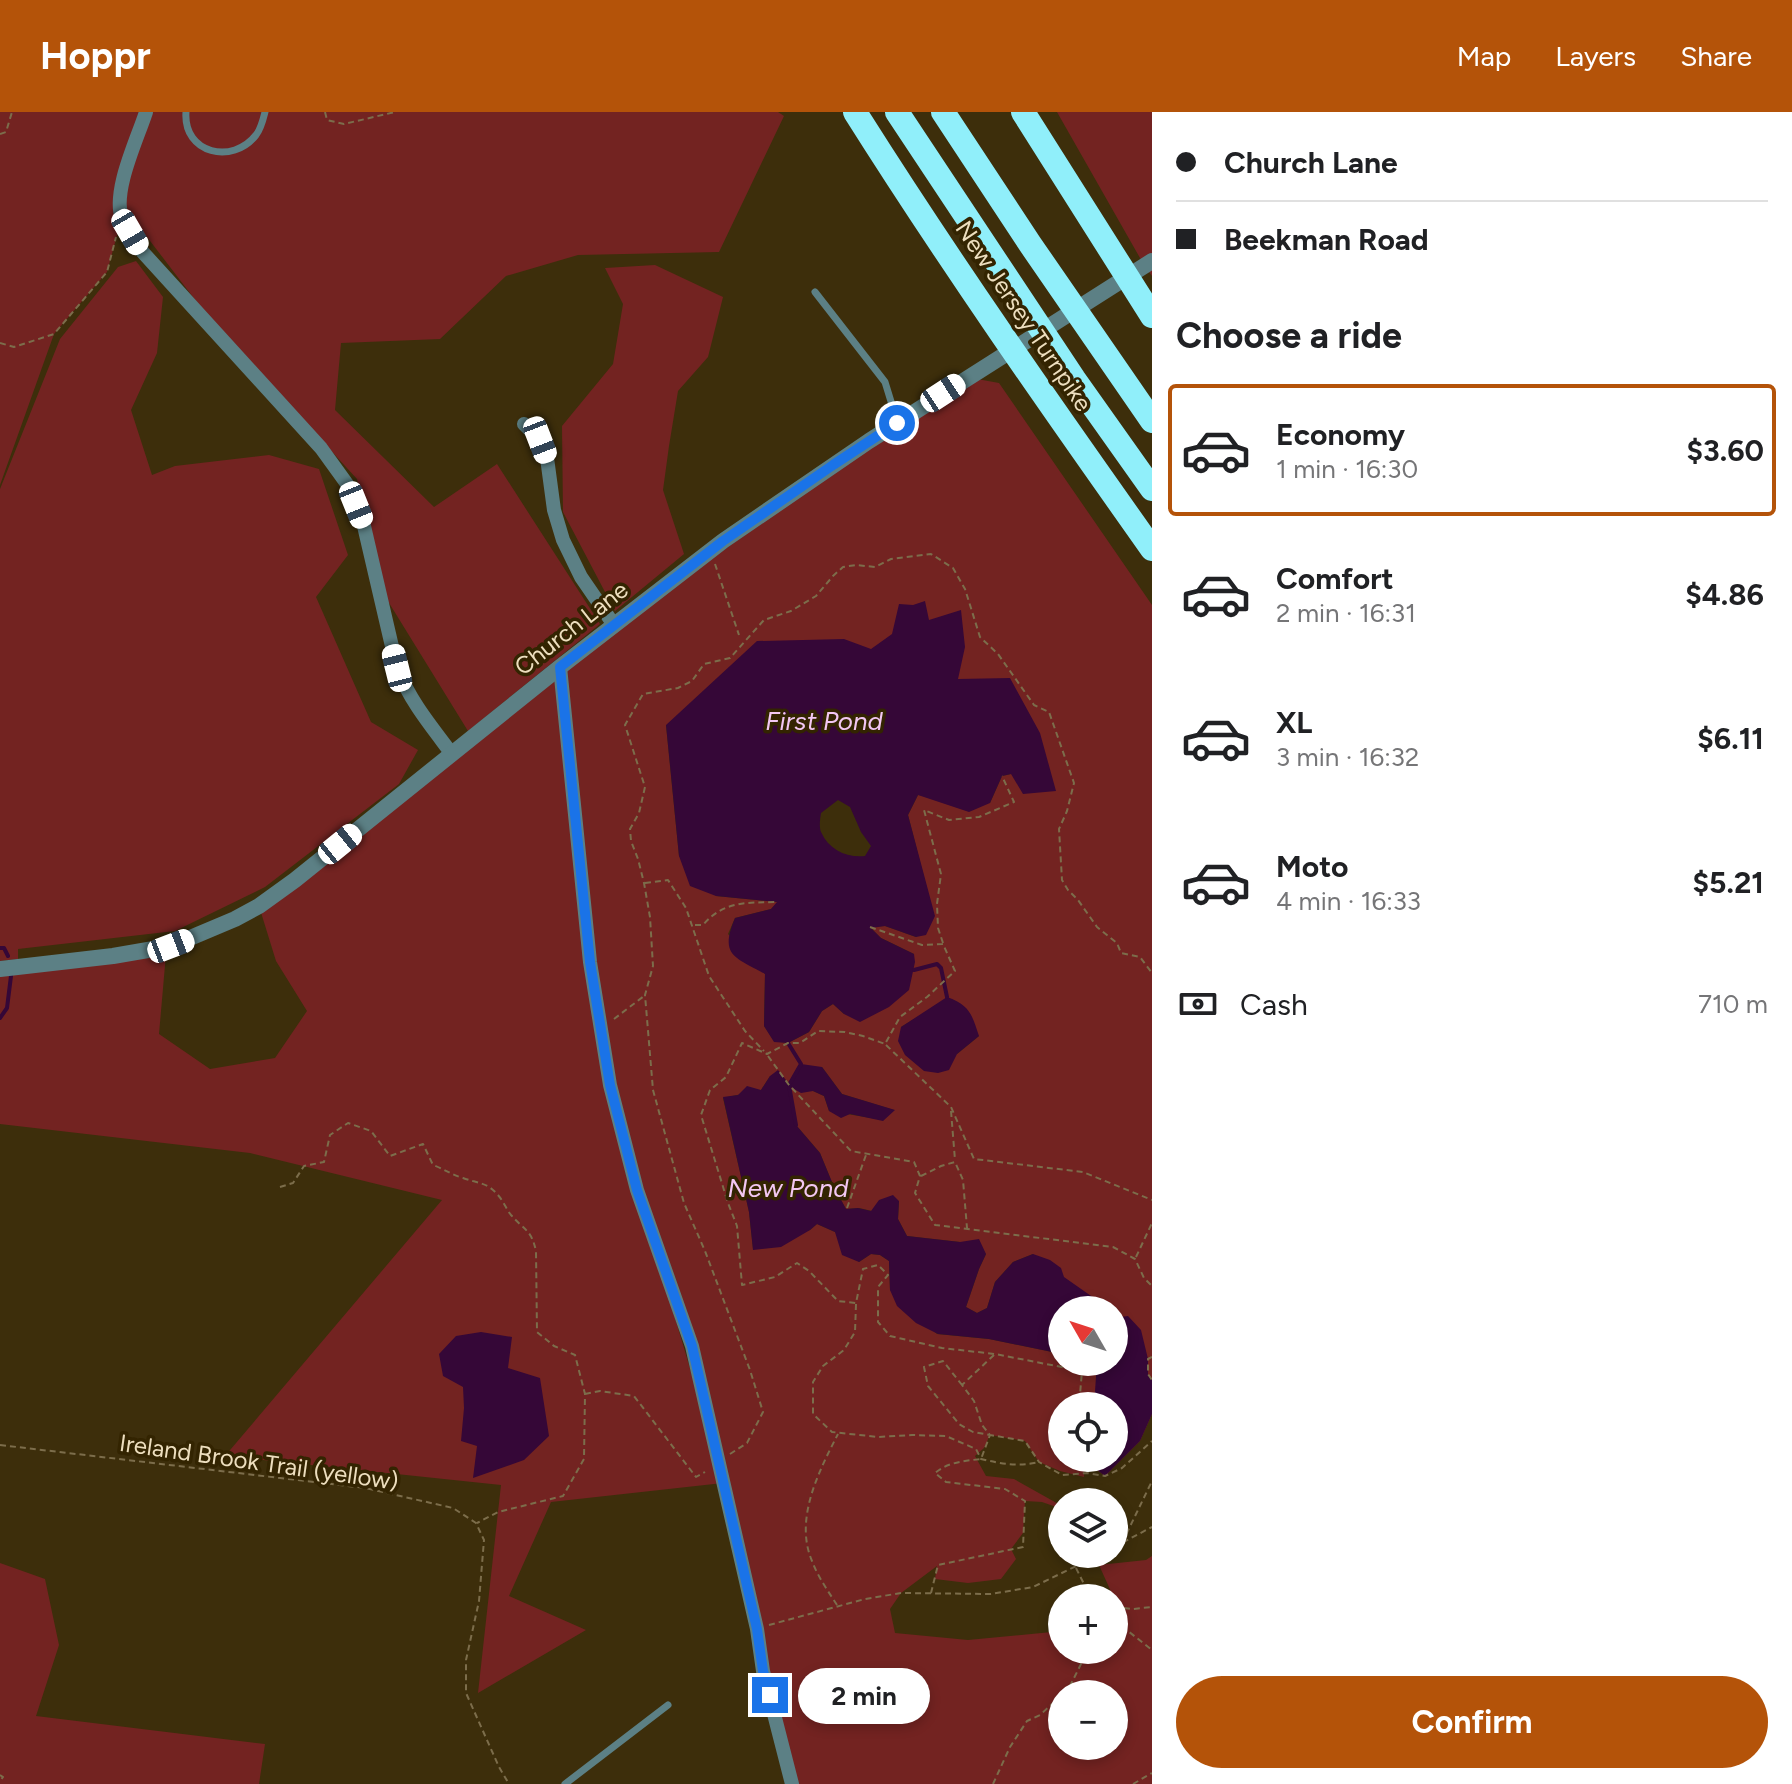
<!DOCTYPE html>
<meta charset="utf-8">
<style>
:root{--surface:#fff;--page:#f2f2f2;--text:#202124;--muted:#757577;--line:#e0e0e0;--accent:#b45309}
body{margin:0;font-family:Figtree,sans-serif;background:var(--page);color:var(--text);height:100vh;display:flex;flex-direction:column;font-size:30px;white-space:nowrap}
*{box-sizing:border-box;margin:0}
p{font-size:26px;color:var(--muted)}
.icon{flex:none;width:44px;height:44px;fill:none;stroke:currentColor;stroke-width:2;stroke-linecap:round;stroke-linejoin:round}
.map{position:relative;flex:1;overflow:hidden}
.sheet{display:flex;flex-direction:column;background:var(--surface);width:640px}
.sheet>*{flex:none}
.banner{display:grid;align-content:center;height:176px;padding:0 24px;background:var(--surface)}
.needle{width:52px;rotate:309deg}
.tools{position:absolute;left:1048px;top:1184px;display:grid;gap:16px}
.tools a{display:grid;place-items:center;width:80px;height:80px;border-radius:50%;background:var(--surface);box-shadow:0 4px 12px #0003;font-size:40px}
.end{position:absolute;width:36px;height:36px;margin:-18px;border:10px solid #1a73e8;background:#fff;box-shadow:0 0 0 4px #fff}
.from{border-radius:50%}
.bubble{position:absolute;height:56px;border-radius:28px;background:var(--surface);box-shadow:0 4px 12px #0003;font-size:26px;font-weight:700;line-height:56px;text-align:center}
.car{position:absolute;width:24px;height:48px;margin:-24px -12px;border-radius:10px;box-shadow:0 0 6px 2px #0007;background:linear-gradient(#fff 24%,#345 0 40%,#fff 0 76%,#345 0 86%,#fff 0)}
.banner b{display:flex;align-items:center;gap:28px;height:76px;font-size:30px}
.banner b+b{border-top:2px solid var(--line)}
.banner i{width:20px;height:20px;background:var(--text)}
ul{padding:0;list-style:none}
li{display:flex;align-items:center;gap:24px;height:132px;margin:0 16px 12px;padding:0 8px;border:4px solid transparent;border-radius:8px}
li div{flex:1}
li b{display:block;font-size:30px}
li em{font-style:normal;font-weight:700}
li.on{border-color:var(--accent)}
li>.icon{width:72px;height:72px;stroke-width:1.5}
h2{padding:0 24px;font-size:36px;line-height:96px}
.pay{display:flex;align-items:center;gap:20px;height:88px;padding:0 24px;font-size:30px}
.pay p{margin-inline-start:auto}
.primary-button{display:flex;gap:16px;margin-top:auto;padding:16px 24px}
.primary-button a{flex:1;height:92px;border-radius:48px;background:var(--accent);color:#fff;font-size:32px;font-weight:700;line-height:92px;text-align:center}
header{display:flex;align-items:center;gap:48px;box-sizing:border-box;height:112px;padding:0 40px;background:var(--accent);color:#fff}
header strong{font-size:38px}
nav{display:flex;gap:44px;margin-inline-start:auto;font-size:28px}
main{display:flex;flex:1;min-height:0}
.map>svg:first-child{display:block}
.green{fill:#732321;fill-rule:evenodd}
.water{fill:#350737;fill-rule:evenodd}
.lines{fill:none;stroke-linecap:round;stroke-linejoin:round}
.stream{stroke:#350737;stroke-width:4}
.path{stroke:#7c6d4b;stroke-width:2;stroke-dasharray:6 4;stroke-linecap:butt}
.service{stroke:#5c8085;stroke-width:7}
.minor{stroke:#5c8085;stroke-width:14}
.tertiary{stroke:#5c8085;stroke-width:16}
.motorway{stroke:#90effa;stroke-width:24}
.route{stroke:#1a73e8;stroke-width:10}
.labels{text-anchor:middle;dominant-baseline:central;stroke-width:7;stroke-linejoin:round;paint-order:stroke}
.street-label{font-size:24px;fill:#eddebe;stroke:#332401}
.water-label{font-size:26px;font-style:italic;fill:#f3c7f3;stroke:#332401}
</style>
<header>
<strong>Hoppr</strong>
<nav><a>Map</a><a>Layers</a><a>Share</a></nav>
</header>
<main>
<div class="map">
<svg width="1152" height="1672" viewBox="0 0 1152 1672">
<rect width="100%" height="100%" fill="#3d2e0b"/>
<path class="green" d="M0,0H778L784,4L719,140L578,143L506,164L440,227L341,231L335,298L434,395L497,352L600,512L468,619L386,486L357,367L206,202L121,91L122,105L107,160L54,222L0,373Z
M1057,0H1152V164L1144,153Z
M136,149L163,185L157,241L131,298L152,363L175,354L269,343L319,357L348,443L316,485L371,610L418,638L399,672L265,775L175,819L18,837V847L0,849V377L60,227L118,155Z
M655,153L723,185L708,245L678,279L669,334L663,378L684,442L615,499L563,400L562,314L613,252L623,192L605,156Z
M966,265L999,271L1152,493V1302L1140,1329L1105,1364L1085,1349L1084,1365L1060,1359L1039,1350L1025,1329L990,1323L984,1336L975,1344L986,1364L1014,1367L1062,1394V1397L1042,1390L1025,1389L1023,1421L1011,1437L1016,1447L1001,1467L968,1471L935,1467L937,1454L901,1481L890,1497L895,1521L968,1528L1062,1519V1538H1114V1509L1122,1504L1099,1453L1146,1448L1152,1444V1672H792L723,1371L551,1390L509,1484L586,1518L478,1581L501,1373L225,1344L442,1088L250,1041L0,1012V864L166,842L159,922L210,957L275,946L307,899L276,849L259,794L560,555ZM666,613L1040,621L1011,662L1002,664L990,691L918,683L908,703L934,804L916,825L885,814L870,815L881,826L914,842L844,902L833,892L822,899L809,920L788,931L774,929L764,914L765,862L728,822L735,806L771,797L778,790L716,784L679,744ZM919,904L979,924L957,942L901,915ZM822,955L842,982L894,998L883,1008L829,999L824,984L813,979ZM770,964L789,973L796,1013L820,1041L834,1075L846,1097L859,1096L872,1099L899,1089L898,1107L907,1124L960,1130L986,1142L979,1157L966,1195L977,1201L987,1196L995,1170L1013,1150L1033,1142L1042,1160L1020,1180L1022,1191L1035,1201L1074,1183L1077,1198H1114V1250H1062V1242L989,1227L937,1222L890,1178L889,1149L880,1143L871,1142L859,1150L835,1120L817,1112L810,1118L753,1137L749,1100L723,986L761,978ZM643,1098L692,1233L719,1354ZM1062,1294H1114V1346H1062ZM1062,1582H1114V1634H1062Z
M0,1451L45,1467L59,1533L36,1604L265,1632L259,1672H0Z"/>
<path class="water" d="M925,489L929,508L961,498L965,535L958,567L1010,566L1040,621L1056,679L1023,682L1011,662L1002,664L990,691L969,700L918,683L908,703L935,804L926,823L916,825L885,814L871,816L881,826L914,842L915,850L909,878L889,895L860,910L844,902L833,892L822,899L809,920L788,931L774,930L764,914L765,862C735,845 719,844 735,806L771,797L777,790L716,784L690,774L679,744L666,613L757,529L844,527L871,537L892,522L899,492L913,493ZM838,688L850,695L861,720L871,734L865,744C847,746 829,738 821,720C819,715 820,707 821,701Z
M947,885C970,893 972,903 979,924L957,942L949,958L938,961L924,959L905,943L898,929L901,915Z
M801,952L822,955L842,982L895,998L883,1009L850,1002L841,1006L829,999L824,984L813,979L801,981L789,974L796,1013L820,1041L834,1075L846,1097L858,1096L871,1099L879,1088L893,1083L899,1089L898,1107L907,1124L960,1130L979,1127L986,1142L979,1157L966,1195L977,1201L987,1196L995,1170L1013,1150L1033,1142L1050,1148L1061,1156L1064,1165L1094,1186L1091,1198H1079L1075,1183L1077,1198H1062V1242L989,1227L938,1222L916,1211L897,1194L890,1178L889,1149L880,1143L871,1142L859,1150L842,1143L835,1120L817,1112L810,1118L781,1135L753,1138L749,1100L723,985L738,983L747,974L761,978L770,964L778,958L789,972Z
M1128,1204L1141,1218L1148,1247V1262L1152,1268V1302L1140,1329L1105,1364L1084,1348L1085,1346H1114V1294H1094L1097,1250H1114V1206Z
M481,1220L512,1225L508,1256L540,1266L549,1324L524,1348L473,1366L477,1334L461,1329L464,1296L463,1275L443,1264L439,1242L456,1224Z"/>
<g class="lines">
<path class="stream" d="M0,836H4L8,844
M914,858L937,852L941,856L947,885
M0,906L7,896L11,864
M788,931L801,952L789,973L796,1013"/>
<path class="path" d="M325,0L327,8L344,12L395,0
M0,22L6,20L12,0
M0,231L14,235L54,222L107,160L116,125
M715,452L739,523
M645,771L668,768L686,796L709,864L745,919L764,939
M695,813H703C724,788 748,791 778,790
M870,815L922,833L943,832L955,859L927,885L900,905L885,932L863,924L845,920L818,919L800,931H788L767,942L742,931L726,965L710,978L701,1003L728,1091L737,1114L742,1173L775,1165L797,1151L809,1159L838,1189L856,1191L863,1157L878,1153L888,1163L878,1175V1210L890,1224L942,1236L995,1242L1082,1259L1079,1294
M943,831L938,816L937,792L941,762L924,698L949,708L979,705L1014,690L1002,664
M614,907L644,884
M886,933L951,995L974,1047L1083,1060L1152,1088
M768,944L789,973L851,1039L914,1050L920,1064L915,1081L935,1113L1113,1135L1135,1147L1144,1166L1152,1174
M951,999L955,1048
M921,1064L941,1054L955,1050L963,1068L967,1116
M280,1075L293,1071L304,1054L324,1050L330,1023L348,1011L371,1019L390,1044L423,1032L433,1053C444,1057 452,1063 463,1066C476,1071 487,1070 497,1082C503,1088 506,1097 511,1103C525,1119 531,1117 536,1139L537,1220L554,1234L575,1243L585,1282L584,1347L563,1384L498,1400L477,1411
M847,1096L866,1043
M1136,1145L1152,1111
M856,1192L855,1220L844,1238L823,1254L813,1270V1302L832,1320L878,1325L912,1323L946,1324L976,1337L981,1347C1002,1352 1018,1355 1039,1350
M994,1243L962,1273L974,1289L982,1313L990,1323L1025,1329L1039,1350L1062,1363L1087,1361L1105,1364L1122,1356L1152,1329
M1152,1245L1148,1247V1262L1152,1268
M585,1282L600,1279L634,1284L696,1365L705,1360
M0,1333L365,1376L453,1396L476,1411L484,1428L479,1489L466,1548V1581L499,1655L509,1672
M730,1342L747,1331L763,1300L750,1258L705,1139L684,1091L653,978L645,883L653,854L650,805L644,771L638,747L631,729L630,717L639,701L645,675L625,613L643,582L678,576L692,569L704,552L730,546L764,508L791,499L816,484L833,464L843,455L856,453L875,455L891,447L931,442L953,456L965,477L980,525L998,542L1034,593L1049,600L1074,671L1067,699L1059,717L1062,768L1068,778L1078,788L1097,815L1117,831L1121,841L1140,845L1152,861
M1084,1346L1087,1360
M1122,1431L1152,1369
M1114,1435L1152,1415
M1076,1456L1091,1486
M931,1481L938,1453L1023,1435L1025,1389L1005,1377L946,1370L935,1361C948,1350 964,1349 981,1347L990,1323L973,1320L959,1312L928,1274L924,1255L943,1249L962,1273
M837,1493C828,1479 818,1465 812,1449C794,1407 819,1359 838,1322
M1114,1495L1133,1497L1152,1495
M1114,1508L1152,1538
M769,1513L865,1487L901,1481L991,1482L1033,1475L1101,1442
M1063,1582L1069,1576L1088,1538
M0,1663L3,1665L0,1669
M993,1672L1010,1635L1027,1609L1040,1603L1062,1583
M1133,1672L1152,1661"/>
<path class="service" d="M186,0C183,42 233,53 256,23C261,17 263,8 265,0
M815,180L885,270L897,309
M565,1672L668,1593"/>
<path class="minor" d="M146,0C137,28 112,79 122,107C126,116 133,126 138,135L321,336L347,372L364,414L397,556C410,589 431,614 452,642
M524,312L540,328L547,346L554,398L563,428L581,465L614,513
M560,555L590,850L610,973L637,1078L692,1234L757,1517L763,1559L792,1672"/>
<path class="tertiary" d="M0,857L113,844L171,834L235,807L259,794L295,768L560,555L723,429L869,329L1152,149"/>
<path class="motorway" d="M855,0C949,149 1050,293 1152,437
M897,0L1074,267L1152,377
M943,0L1030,132L1152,309
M1023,0L1152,204"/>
</g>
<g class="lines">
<path class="route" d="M770,1583L763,1559L757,1517L692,1234L637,1078L610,973L590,850L560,555L723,429L833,353L897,311"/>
</g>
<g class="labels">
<g class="street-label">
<text transform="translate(1024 204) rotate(56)">New Jersey Turnpike</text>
<text transform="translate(571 516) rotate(-38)">Church Lane</text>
<text transform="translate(259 1350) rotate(8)">Ireland Brook Trail (yellow)</text>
</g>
<g class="water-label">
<text x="824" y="609">First Pond</text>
<text x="788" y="1076">New Pond</text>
</g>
</g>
</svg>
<div class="tools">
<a><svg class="needle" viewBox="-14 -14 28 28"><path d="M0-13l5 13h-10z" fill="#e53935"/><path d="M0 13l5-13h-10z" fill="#757577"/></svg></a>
<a><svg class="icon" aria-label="locate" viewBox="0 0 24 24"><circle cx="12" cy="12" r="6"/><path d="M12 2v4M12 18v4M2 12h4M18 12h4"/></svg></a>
<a><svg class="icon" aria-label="layers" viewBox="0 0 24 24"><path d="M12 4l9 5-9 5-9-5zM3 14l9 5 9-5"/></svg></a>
<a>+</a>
<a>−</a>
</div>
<i class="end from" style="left:897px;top:311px"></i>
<i class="end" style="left:770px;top:1583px"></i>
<div class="bubble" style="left:798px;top:1556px;width:132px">2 min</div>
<i class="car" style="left:130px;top:120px;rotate:150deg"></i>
<i class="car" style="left:943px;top:281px;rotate:57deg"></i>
<i class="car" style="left:540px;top:328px;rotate:159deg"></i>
<i class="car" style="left:356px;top:393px;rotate:158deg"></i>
<i class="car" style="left:397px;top:556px;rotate:346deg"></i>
<i class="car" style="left:340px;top:732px;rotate:51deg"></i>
<i class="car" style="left:171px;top:834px;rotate:69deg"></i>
</div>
<section class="sheet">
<div class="banner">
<b><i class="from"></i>Church Lane</b>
<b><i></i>Beekman Road</b>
</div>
<h2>Choose a ride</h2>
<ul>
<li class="on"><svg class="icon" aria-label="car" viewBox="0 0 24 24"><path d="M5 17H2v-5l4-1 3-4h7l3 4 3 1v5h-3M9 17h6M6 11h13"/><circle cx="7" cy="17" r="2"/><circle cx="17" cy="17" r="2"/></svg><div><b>Economy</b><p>1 min · 16:30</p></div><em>$3.60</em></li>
<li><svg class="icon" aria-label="car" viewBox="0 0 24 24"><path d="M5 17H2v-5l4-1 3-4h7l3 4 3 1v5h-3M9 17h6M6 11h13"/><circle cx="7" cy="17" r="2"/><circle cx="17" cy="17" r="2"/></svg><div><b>Comfort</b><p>2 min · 16:31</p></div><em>$4.86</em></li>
<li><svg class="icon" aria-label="car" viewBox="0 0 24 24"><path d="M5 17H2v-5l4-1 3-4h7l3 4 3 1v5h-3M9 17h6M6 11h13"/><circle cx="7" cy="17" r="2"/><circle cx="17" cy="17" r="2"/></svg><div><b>XL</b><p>3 min · 16:32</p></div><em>$6.11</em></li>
<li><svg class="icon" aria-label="car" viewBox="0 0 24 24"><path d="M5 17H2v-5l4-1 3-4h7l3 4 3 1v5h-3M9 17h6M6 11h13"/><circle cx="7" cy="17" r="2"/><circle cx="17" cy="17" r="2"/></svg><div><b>Moto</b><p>4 min · 16:33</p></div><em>$5.21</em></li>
</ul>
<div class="pay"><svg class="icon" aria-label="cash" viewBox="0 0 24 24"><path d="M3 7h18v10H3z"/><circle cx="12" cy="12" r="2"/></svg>Cash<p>710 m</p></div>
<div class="primary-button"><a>Confirm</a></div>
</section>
</main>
